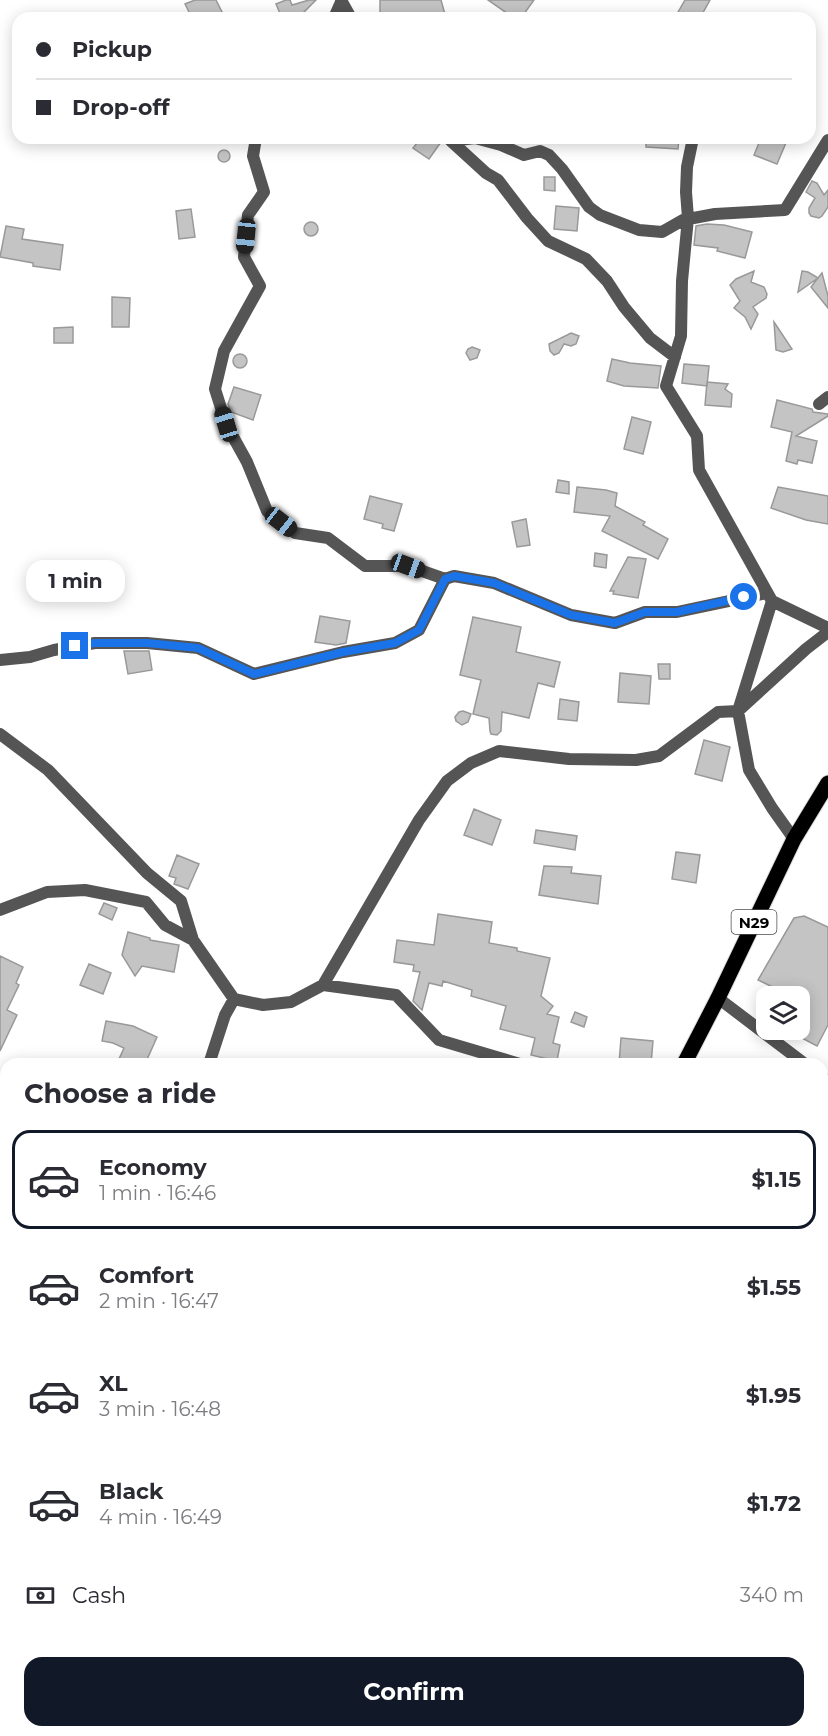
<!DOCTYPE html>
<meta charset="utf-8">
<style>
:root{--surface:#fff;--page:#f7f7f7;--text:#2b2b33;--muted:#7c7c81;--line:#e1e1e2;--accent:#111827}
body{margin:0;font-family:Montserrat,sans-serif;background:var(--page);color:var(--text);height:100vh;display:flex;flex-direction:column;font-size:22px;white-space:nowrap}
*{box-sizing:border-box;margin:0}
p{font-size:20px;color:var(--muted)}
.icon{flex:none;width:33px;height:33px;fill:none;stroke:currentColor;stroke-width:2;stroke-linecap:round;stroke-linejoin:round}
.map{position:relative;flex:1;overflow:hidden}
.side{position:absolute;left:0px;top:1058px;width:828px;height:680px;display:flex;flex-direction:column;background:var(--surface);border-radius:18px 18px 0 0;box-shadow:0 3px 15px #0003}
.side>*{flex:none}
.banner{position:absolute;left:12px;top:12px;width:804px;height:132px;border-radius:18px;box-shadow:0 3px 15px #0003;display:grid;align-content:center;height:132px;padding:0 24px;background:var(--surface)}
.buttons{position:absolute;left:756px;top:986px;display:grid;gap:12px}
.buttons a{display:grid;place-items:center;width:54px;height:54px;border-radius:12px;background:var(--surface);box-shadow:0 3px 15px #0003;font-size:30px}
.end{position:absolute;width:27px;height:27px;margin:-14px;border:8px solid #1a73e8;background:#fff;box-shadow:0 0 0 3px #fff}
.from{border-radius:50%}
.bubble{position:absolute;height:42px;border-radius:18px;background:var(--surface);box-shadow:0 3px 15px #0003;font-size:20px;font-weight:700;line-height:42px;text-align:center}
.car{position:absolute;width:18px;height:36px;margin:-18px -9px;border-radius:8px;box-shadow:0 0 4px 2px #0007;background:linear-gradient(#222 24%,#8ab4d8 0 40%,#222 0 76%,#8ab4d8 0 86%,#222 0)}
.banner b{display:flex;align-items:center;gap:21px;height:57px;font-size:22px}
.banner b+b{border-top:2px solid var(--line)}
.banner i{width:15px;height:15px;background:var(--text)}
ul{padding:0;list-style:none}
li{display:flex;align-items:center;gap:18px;height:99px;margin:0 12px 9px;padding:0 12px;border:3px solid transparent;border-radius:18px}
li div{flex:1}
li b{display:block;font-size:22px}
li em{font-style:normal;font-weight:700}
li.on{border-color:var(--accent)}
li>.icon{width:54px;height:54px;stroke-width:1.5}
h2{padding:0 24px;font-size:27px;line-height:72px}
.pay{display:flex;align-items:center;gap:15px;height:66px;padding:0 24px;font-size:22px}
.pay p{margin-inline-start:auto}
.action{display:flex;gap:12px;margin-top:auto;padding:12px 24px}
.action a{flex:1;height:69px;border-radius:18px;background:var(--accent);color:#fff;font-size:24px;font-weight:700;line-height:69px;text-align:center}
.map>svg:first-child{display:block}
.building{fill:#c4c4c4;stroke:#999;stroke-width:1.5}
.lines{fill:none;stroke-linecap:round;stroke-linejoin:round}
.primary-casing{stroke:#dbdbdb;stroke-width:17}
.minor{stroke:#555;stroke-width:12}
.primary{stroke:#000;stroke-width:15}
.route{stroke:#1a73e8;stroke-width:8}
.labels{text-anchor:middle;dominant-baseline:central;stroke-width:4.5;stroke-linejoin:round;paint-order:stroke}
.shield{fill:#fff;stroke:#4c4c4c;stroke-width:1.5}
.shield-label{font-size:15px;font-weight:bold;fill:#000}
</style>
<div class="map">
<svg width="828" height="1736" viewBox="0 0 828 1736">
<rect width="100%" height="100%" fill="#fff"/>
<path class="building" d="M195,0H216L225,18H192L185,4Z
M286,0H290L292,5L309,0H316L302,14L292,18H282L276,4Z
M380,0H441L446,18H426L425,15L380,16Z
M488,0H534L521,18H514Z
M685,0H710L700,18H685L677,14Z
M421,138H440L441,142L429,159L413,148Z
M646,138H679L678,149L646,147Z
M761,138H788L777,164L754,155Z
M218 156a6 6 0 1 1 12 0a6 6 0 1 1-12 0Z
M544,177H555V191L544,190Z
M812,181L817,183L824,195L828,190V207L822,216L819,218L811,216L809,213V208L815,198L806,192Z
M556,206L579,208L577,231L554,229Z
M191,209L195,237L179,239L176,211Z
M304 229a7 7 0 1 1 14 0a7 7 0 1 1-14 0Z
M707,224L724,225L752,232L745,258L717,251L718,248L694,245L696,226Z
M6,226L24,229L22,239L63,245L60,270L33,266V263L0,257Z
M754,271L751,282L764,287L767,294L766,298L753,307L758,314L751,329L745,317L734,308L740,301L730,285L736,279Z
M802,271L808,272L818,278L822,273L828,296V308L811,287L818,278L798,292Z
M112,297L130,298L129,327H112Z
M774,322L792,349L783,352L776,350Z
M73,327V343H54V328Z
M571,333L579,336L576,344L571,346L564,344L559,353L554,355L550,351L549,344Z
M472,347L480,350L477,358L470,360L466,353L468,349Z
M233 361a7 7 0 1 1 14 0a7 7 0 1 1-14 0Z
M612,359L630,363L661,366L658,388L624,386L607,381Z
M684,364L709,366L707,386L682,383Z
M707,382L728,384L725,389L732,394L731,407L705,405Z
M234,387L261,395L253,420L231,412L228,404Z
M777,400L812,409L813,412L828,414V416L796,436L817,441L812,463L798,460L797,464L786,461L792,432L771,427Z
M632,417L651,422L643,454L624,449Z
M558,480L569,482V494L556,492Z
M577,487L606,490L617,493L615,506L645,522L643,525L668,539L658,559L602,531L610,516L574,512Z
M778,487L828,496V524L806,520L771,508Z
M370,496L402,504L394,531L382,528L383,524L364,519Z
M526,519L530,545L517,547L512,522Z
M595,553L607,555L606,568L594,566Z
M628,557L646,559L638,598L613,594L614,591H610Z
M320,616L350,621L346,643L336,645L315,642Z
M473,617L521,627L516,652L560,662L554,687L538,683L529,718L502,712L501,731L497,735L491,734L490,731L489,718L473,714L481,680L460,675Z
M124,651H149L152,670L128,674Z
M658,664H670V679H659Z
M620,673L651,676L649,704L618,702Z
M560,699L579,702L577,721L558,719Z
M463,711L471,714L468,722L462,725L456,721L455,717L459,712Z
M704,740L730,747L722,781L695,774Z
M474,809L501,820L492,845L464,835Z
M536,830L577,836L575,850L534,843Z
M676,852L700,855L696,883L672,879Z
M177,855L199,864L188,889L174,884L176,878L169,876Z
M544,866L572,867L571,873L601,876L598,904L539,895Z
M104,903L117,908L112,920L99,914Z
M438,914L492,922L489,943L517,948V951L550,958L541,996L553,1006L547,1014L559,1017L553,1043L560,1045L557,1061L531,1055L535,1038L500,1029L506,1006L471,996L472,990L443,981L442,986L429,983L422,1010L413,1001L420,972L413,971L414,965L394,962L397,940L434,945Z
M804,916L828,927V1025L817,1046L800,1037V996H791L758,980L794,918Z
M128,932L150,938V940L179,945L174,972L142,966L135,976L122,955Z
M0,956L23,967L16,983L19,985L7,1010L17,1015L0,1051Z
M89,964L111,973L103,994L80,985Z
M575,1012L587,1017L584,1027L571,1022Z
M106,1021L133,1026L157,1037L145,1064H128L119,1059L124,1048L113,1043L102,1041Z
M621,1038L653,1041L651,1064H619Z"/>
<g class="lines">
<g class="primary-casing">
<path id="primary" d="M684,1064L718,998L794,839L828,783
M486,1736L487,1731"/>
</g>
<path class="minor" d="M341,0L351,18
M334,18L341,2
M256,138L253,156L264,192L248,215L244,257L260,286L224,351L215,389L226,424L247,462L267,511L295,533L328,538L365,566H408L445,579L454,576L494,583L571,615L615,623L645,612H677L767,593
M448,138L451,141L475,138L501,145L524,155L540,151L549,155L562,169L589,207L600,215L639,230L662,232L683,220L715,214L785,210L828,140
M693,138L687,167L686,192L688,218L682,281L681,336L666,386L697,436L699,470L772,601L738,711L749,770L772,808L794,839
M451,141L486,173L498,180L527,218L548,241L586,259L607,281L624,307L650,338L675,357
M819,404L828,397
M772,601L828,628
M0,660L30,657L54,650L95,643H147L198,648L254,674L343,652L395,643L419,630L445,579
M0,734L48,770L147,873L181,901L193,940L234,999L263,1005L291,1002L323,985L396,995L439,1040L520,1064
M0,910L47,892L85,890L146,902L165,925L193,940
M323,985L419,820L447,781L471,763L499,751L569,759L636,760L659,756L718,712L738,711L806,649L828,632
M718,998L805,1064
M209,1064L225,1015L234,999
M822,1076L828,1141
M0,1154L6,1155
M0,1355L6,1358
M372,1736L373,1731"/>
<use href="#primary" class="primary"/>
</g>
<g class="lines">
<path class="route" d="M75,646L95,643H147L198,648L254,674L343,652L395,643L419,630L445,579L454,576L494,583L571,615L615,623L645,612H677L744,597"/>
</g>
<g class="labels">
<rect class="shield" x="731.5" y="910" width="45" height="24" rx="4.5"/>
<g class="shield-label">
<text x="754" y="922">N29</text>
</g>
</g>
</svg>
<div class="buttons">
<a><svg class="icon" aria-label="layers" viewBox="0 0 24 24"><path d="M12 4l9 5-9 5-9-5zM3 14l9 5 9-5"/></svg></a>
</div>
<i class="end from" style="left:744px;top:597px"></i>
<i class="end" style="left:75px;top:646px"></i>
<div class="bubble" style="left:26px;top:560px;width:99px">1 min</div>
<i class="car" style="left:246px;top:236px;rotate:186deg"></i>
<i class="car" style="left:226px;top:424px;rotate:343deg"></i>
<i class="car" style="left:281px;top:522px;rotate:128deg"></i>
<i class="car" style="left:408px;top:566px;rotate:110deg"></i>
<div class="banner">
<b><i class="from"></i>Pickup</b>
<b><i></i>Drop-off</b>
</div>
<section class="side">
<h2>Choose a ride</h2>
<ul>
<li class="on"><svg class="icon" aria-label="car" viewBox="0 0 24 24"><path d="M5 17H2v-5l4-1 3-4h7l3 4 3 1v5h-3M9 17h6M6 11h13"/><circle cx="7" cy="17" r="2"/><circle cx="17" cy="17" r="2"/></svg><div><b>Economy</b><p>1 min · 16:46</p></div><em>$1.15</em></li>
<li><svg class="icon" aria-label="car" viewBox="0 0 24 24"><path d="M5 17H2v-5l4-1 3-4h7l3 4 3 1v5h-3M9 17h6M6 11h13"/><circle cx="7" cy="17" r="2"/><circle cx="17" cy="17" r="2"/></svg><div><b>Comfort</b><p>2 min · 16:47</p></div><em>$1.55</em></li>
<li><svg class="icon" aria-label="car" viewBox="0 0 24 24"><path d="M5 17H2v-5l4-1 3-4h7l3 4 3 1v5h-3M9 17h6M6 11h13"/><circle cx="7" cy="17" r="2"/><circle cx="17" cy="17" r="2"/></svg><div><b>XL</b><p>3 min · 16:48</p></div><em>$1.95</em></li>
<li><svg class="icon" aria-label="car" viewBox="0 0 24 24"><path d="M5 17H2v-5l4-1 3-4h7l3 4 3 1v5h-3M9 17h6M6 11h13"/><circle cx="7" cy="17" r="2"/><circle cx="17" cy="17" r="2"/></svg><div><b>Black</b><p>4 min · 16:49</p></div><em>$1.72</em></li>
</ul>
<div class="pay"><svg class="icon" aria-label="cash" viewBox="0 0 24 24"><path d="M3 7h18v10H3z"/><circle cx="12" cy="12" r="2"/></svg>Cash<p>340 m</p></div>
<div class="action"><a>Confirm</a></div>
</section>
</div>
